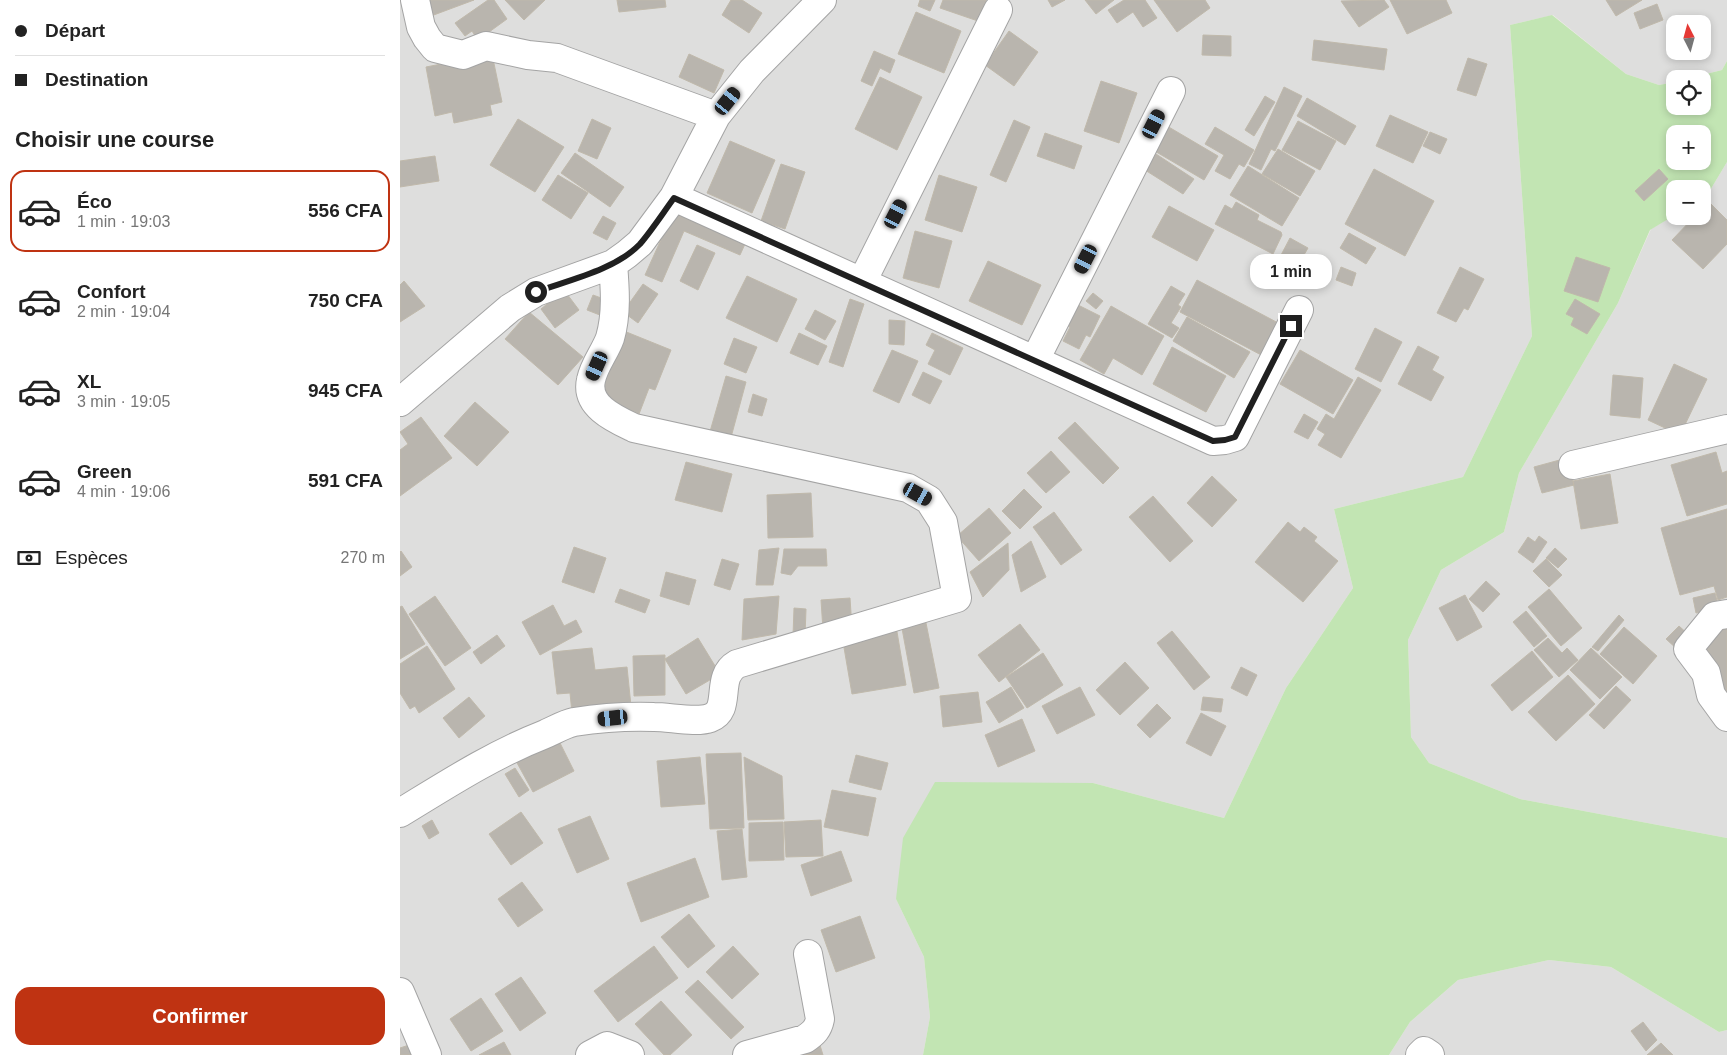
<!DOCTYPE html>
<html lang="fr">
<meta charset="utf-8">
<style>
:root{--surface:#fff;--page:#f6f6f6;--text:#222;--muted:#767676;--line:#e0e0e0;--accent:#bf3312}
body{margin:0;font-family:Helvetica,sans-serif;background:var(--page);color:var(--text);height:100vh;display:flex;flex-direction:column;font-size:19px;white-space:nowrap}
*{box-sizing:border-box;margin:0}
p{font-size:16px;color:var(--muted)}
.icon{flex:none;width:28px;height:28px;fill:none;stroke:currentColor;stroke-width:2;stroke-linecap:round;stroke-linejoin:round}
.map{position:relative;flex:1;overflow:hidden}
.sheet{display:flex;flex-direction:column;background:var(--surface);width:400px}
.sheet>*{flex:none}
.top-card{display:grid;align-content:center;height:110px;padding:0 15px;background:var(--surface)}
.needle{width:32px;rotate:354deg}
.fabs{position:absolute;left:1266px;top:15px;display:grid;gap:10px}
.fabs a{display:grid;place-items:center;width:45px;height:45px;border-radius:10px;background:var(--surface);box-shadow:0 2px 8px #0003;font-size:25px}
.end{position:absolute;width:22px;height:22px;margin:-11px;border:6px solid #202020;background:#fff;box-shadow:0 0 0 2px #fff}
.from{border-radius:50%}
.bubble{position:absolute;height:35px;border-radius:15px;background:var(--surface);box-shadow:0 2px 8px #0003;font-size:16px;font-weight:800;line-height:35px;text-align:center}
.car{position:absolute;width:15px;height:30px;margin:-15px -8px;border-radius:6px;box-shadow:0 0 4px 1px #0007;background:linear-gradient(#222 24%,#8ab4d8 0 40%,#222 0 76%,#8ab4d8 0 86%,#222 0)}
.top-card b{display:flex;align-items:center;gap:18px;height:48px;font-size:19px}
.top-card b+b{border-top:1px solid var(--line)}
.top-card i{width:12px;height:12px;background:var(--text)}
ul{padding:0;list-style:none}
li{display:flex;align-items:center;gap:15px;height:82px;margin:0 10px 8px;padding:0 5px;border:2px solid transparent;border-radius:15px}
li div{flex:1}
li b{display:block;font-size:19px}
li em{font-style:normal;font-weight:800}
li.selected{border-color:var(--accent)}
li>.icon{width:45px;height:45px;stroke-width:1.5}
h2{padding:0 15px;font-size:22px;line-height:60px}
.pay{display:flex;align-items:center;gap:12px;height:55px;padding:0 15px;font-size:19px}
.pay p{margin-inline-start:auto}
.action{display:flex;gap:10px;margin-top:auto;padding:10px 15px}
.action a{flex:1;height:58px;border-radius:15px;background:var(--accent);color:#fff;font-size:20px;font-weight:800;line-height:58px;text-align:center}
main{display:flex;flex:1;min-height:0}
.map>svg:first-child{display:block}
.residential{fill:#dededd;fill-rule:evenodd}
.grass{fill:#c2e5b3;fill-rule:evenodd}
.building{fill:#b9b5ae;stroke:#c0b9ab}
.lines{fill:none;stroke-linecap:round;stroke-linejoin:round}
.minor-casing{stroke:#a4a4a4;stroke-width:30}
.minor{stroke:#fff;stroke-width:28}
.route{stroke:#202020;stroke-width:6}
</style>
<main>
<section class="sheet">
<div class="top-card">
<b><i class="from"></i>Départ</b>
<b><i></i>Destination</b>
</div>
<h2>Choisir une course</h2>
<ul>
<li class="selected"><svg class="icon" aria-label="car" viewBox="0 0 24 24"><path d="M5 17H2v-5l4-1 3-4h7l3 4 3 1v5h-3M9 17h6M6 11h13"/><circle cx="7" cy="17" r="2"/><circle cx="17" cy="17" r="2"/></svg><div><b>Éco</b><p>1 min · 19:03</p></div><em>556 CFA</em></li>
<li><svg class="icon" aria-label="car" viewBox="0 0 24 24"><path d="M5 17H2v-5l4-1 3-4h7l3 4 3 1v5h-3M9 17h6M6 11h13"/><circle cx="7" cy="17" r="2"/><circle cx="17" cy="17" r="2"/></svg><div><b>Confort</b><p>2 min · 19:04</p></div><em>750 CFA</em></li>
<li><svg class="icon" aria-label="car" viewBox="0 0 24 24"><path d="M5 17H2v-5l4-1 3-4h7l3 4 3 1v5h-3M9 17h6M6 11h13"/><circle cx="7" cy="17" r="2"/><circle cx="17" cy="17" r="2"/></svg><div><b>XL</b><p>3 min · 19:05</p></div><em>945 CFA</em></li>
<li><svg class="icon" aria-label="car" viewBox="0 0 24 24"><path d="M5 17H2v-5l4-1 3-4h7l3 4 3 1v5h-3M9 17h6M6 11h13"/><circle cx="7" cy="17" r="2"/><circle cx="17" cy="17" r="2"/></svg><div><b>Green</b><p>4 min · 19:06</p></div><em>591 CFA</em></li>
</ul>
<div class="pay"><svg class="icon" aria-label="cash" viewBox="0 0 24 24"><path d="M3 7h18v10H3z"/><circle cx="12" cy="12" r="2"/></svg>Espèces<p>270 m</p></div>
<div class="action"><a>Confirmer</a></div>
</section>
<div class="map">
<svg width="1327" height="1055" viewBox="0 0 1327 1055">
<rect width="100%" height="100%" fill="#f0efe8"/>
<path class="residential" d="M0,0H1327V61L1322,70L1286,79H1275V82L1259,85L1226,74L1153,15L1110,25L1132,336L1063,477L934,509L953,588L886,688L824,818L693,783L496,899L524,957L530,1017L523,1055H0ZM1275,24H1302V51H1275Z
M1327,162V838L1120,799L1029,763L1011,737L1008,640L1041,570L1104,532L1119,473L1218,303L1251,229L1275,215V216H1302L1303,199L1306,197Z
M1149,960L1211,967L1319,1032L1327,1030V1055H989L1010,1022L1058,980Z"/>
<path class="grass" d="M1152,15L1226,74L1259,85L1275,82V106H1302V79H1286L1322,70L1327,61V162L1306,197L1303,199L1302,189H1275V215L1250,230L1218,303L1119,473L1104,532L1041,570L1008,640L1011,737L1029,763L1120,799L1327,838V1030L1319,1032L1211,967L1149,960L1058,980L1010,1022L989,1055H523L530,1017L524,957L496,899L503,838L535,782L693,783L824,818L886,688L953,588L934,509L1063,477L1132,336L1110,25ZM1275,134H1302V161H1275Z"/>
<path class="building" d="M25,0H74L31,16Z
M88,0H94L107,19L78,40L72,31L65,36L55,23Z
M105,0H145L124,20Z
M217,0H265L266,7L219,12Z
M331,0H342L362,13L349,33L322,15Z
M520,0H535L530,11L518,6Z
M543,0H586L578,21L540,8Z
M648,0H665L652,7Z
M685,0H714L696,14Z
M724,0H745L757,18L743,27L733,12L717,23L708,10Z
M754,0H805L810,8L777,32Z
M984,0L989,7L959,27L941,1Z
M990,0H1046L1052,13L1007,34Z
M1206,0H1242L1216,16Z
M1257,4L1263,20L1240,29L1234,13Z
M516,12L561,31L544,73L498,54Z
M609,31L638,52L614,86L585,65Z
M803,35L831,36V56L802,55Z
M914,40L987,49L984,70L912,60Z
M474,51L495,60L490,73L480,68L472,86L461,81Z
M92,54L102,102L90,105L92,115L54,123L52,112L35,116L26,67Z
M289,54L324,70L314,93L279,77Z
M1068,58L1087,64L1076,96L1057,90Z
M480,77L522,97L497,150L455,129Z
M701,81L737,93L719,143L684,131Z
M884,87L902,96L875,151L871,149L861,170L849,164Z
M865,96L875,102L854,136L845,130Z
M907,98L956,126L945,145L897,116Z
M990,115L1028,132L1013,163L976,146Z
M118,119L164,147L135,192L90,165Z
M192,119L211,128L197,159L178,151Z
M614,120L630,127L606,182L590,175Z
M898,121L936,141L920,170L882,150Z
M767,126L818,156L804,180L753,150Z
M815,127L854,150L844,167L839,164L830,179L815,171L824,155L805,144Z
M1030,132L1047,139L1040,154L1023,146Z
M645,133L682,146L674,169L637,156Z
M330,141L375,160L352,213L307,193Z
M878,149L915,171L900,196L862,174Z
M175,153L224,187L210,207L161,173Z
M756,154L794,179L783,194L745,170Z
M35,156L39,181L0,187V161Z
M381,164L405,172L385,229L361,221Z
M848,166L899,198L882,226L830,195Z
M974,169L1034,201L1005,256L945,224Z
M1259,169L1268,179L1244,201L1235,191Z
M158,175L188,193L171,219L142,200Z
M539,175L577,187L562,232L525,220Z
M836,202L859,215L857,220L881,232L882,235L873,254L815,224L825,205L832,209Z
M1309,202L1327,220V244L1303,269L1272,240L1295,216H1302V209Z
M769,206L814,230L797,261L752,237Z
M273,213L345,244L340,255L284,231L262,282L245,275Z
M203,216L216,223L207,240L193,233Z
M515,231L552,241L539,288L503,278Z
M949,233L976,248L966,264L940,248Z
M890,238L908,248L897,267L880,257Z
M297,245L315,253L298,290L280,281Z
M1176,257L1210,268L1198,302L1164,291Z
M588,261L641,285L622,325L569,301Z
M941,267L956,273L952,286L936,280Z
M1060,267L1084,279L1068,310L1064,308L1056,322L1037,313Z
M347,276L397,299L377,342L326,318Z
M797,280L882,325L865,357L780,312Z
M4,281L25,306L0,322V285Z
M243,284L258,294L238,323L223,312Z
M771,286L785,294L778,305L781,307L771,323L779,328L772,338L748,324Z
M164,290L179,310L155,328L141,309Z
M693,293L703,301L696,309L686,301Z
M193,295L212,302L205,317L187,310Z
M450,299L464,304L443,367L429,362Z
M1175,299L1200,314L1187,334L1171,325L1174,318L1166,314Z
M672,302L700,316L690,337L686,335L679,349L663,341L670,327L661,323Z
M711,306L764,336L742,375L713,358L704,374L680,360Z
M415,310L436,321L425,340L405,329Z
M129,312L183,357L158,385L105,339Z
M787,317L850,352L834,378L773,341Z
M489,320L505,321L504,345L489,344Z
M975,328L1002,342L981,382L955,369Z
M219,329L271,350L255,390L249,388L239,414L192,395Z
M399,333L427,346L418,365L390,353Z
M532,333L563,348L550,375L528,364L535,350L526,345Z
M334,338L357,347L346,373L324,364Z
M1018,346L1039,357L1032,370L1044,377L1031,401L998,384Z
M772,347L826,376L806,412L753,384Z
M492,350L518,361L499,403L473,391Z
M900,350L953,380L933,414L880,384Z
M1274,364L1307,379L1280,435L1248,420Z
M523,372L542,381L530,404L512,395Z
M1213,375L1243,378L1240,418L1210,415Z
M326,376L346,382L330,441L309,435Z
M958,377L981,390L941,458L918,445L925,434L917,429L926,414L934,419Z
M353,394L367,399L362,416L348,412Z
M75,402L109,432L77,466L44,436Z
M904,414L918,422L908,439L894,432Z
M21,417L52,458L0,496V450L8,444L0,432Z
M675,422L719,468L703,484L658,438Z
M651,451L670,472L646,493L627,473Z
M1316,452L1322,473L1327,471V504L1287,516L1271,465Z
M1167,458L1174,485L1142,493L1134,467Z
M286,462L332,474L322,512L275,500Z
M1210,474L1218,523L1181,529L1173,481Z
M812,476L837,500L812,527L787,503Z
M624,489L642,507L620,529L602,511Z
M411,493L413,537L368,538L367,495Z
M753,496L793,541L770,562L729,517Z
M589,508L611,533L579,561L557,536Z
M1327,509V597L1318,600L1314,586L1280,595L1261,528Z
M654,512L682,550L661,565L633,527Z
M888,522L900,532L904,527L917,537L914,541L938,561L903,602L855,562Z
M1139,536L1147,542L1133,563L1118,552L1128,537L1135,542Z
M631,541L646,577L621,592L612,555Z
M608,543L609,570L583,597L570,572Z
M174,547L206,558L194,593L162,582Z
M379,548L373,585H356L359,550Z
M1155,548L1167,559L1158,568L1146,558Z
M384,549H426L427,566H398L391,575L381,573Z
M1,551L12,567L0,576V552Z
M322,559L339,564L330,590L314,585Z
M1146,559L1162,575L1149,587L1133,571Z
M266,572L296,580L289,605L260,596Z
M1086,581L1100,594L1083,612L1069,599Z
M220,589L250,600L245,613L215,602Z
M1149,589L1182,628L1161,646L1128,607Z
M1315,593L1319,608L1296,613L1293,598Z
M1065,595L1082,627L1057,641L1039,608Z
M35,596L71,648L45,666L9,614Z
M379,596L376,634L342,640L344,599Z
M450,598L452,628L423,630L421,600Z
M153,605L164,626L176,620L182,632L140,655L122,622Z
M2,606L25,644L0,659V607Z
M394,608L406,609L405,636H393Z
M1126,611L1147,636L1134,647L1113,622Z
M1219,615L1224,620L1198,651L1192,647Z
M525,618L539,688L514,693L501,623Z
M620,624L640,650L599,682L578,655Z
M496,626L506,685L452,694L442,636Z
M1279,626L1290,636L1277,649L1266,639Z
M1224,627L1257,656L1233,684L1200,654Z
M1327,628V693L1318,695L1303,634Z
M772,631L810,677L794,690L757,643Z
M97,635L105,646L81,664L73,652Z
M298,638L320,674L286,694L265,659Z
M1148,638L1162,653L1167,648L1178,660L1159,677L1134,650Z
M27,646L55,689L19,713L15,706L10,709L0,693V664Z
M192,648L195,670L227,667L231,706L172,713L170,693L157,694L152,652Z
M1191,648L1222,677L1200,699L1170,670Z
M1132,651L1153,677L1112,711L1091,685Z
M643,653L663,685L627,708L606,677Z
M265,655V695L234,696L233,656Z
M725,662L749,688L720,715L696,690Z
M841,667L857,675L847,696L831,688Z
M1168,675L1195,704L1156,741L1128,712Z
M1216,686L1231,700L1204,729L1189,715Z
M611,687L624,708L599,723L586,702Z
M680,687L695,715L657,734L642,706Z
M578,692L582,722L543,727L540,696Z
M69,697L85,716L59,738L43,718Z
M803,697L823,699L821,712L801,710Z
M757,704L771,718L750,738L737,725Z
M801,713L826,726L811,756L786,743Z
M622,719L635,751L598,767L585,735Z
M158,739L174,771L133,792L116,761Z
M341,753L344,828L310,829L306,754Z
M456,755L488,763L481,790L449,782Z
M300,757L305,804L261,807L257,761Z
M344,757L382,776L384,819L348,820Z
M115,768L129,790L119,797L105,774Z
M432,790L476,798L468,836L424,827Z
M121,812L143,843L111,865L89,834Z
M190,816L209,859L177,873L158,829Z
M32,820L39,833L29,839L22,826Z
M421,820L423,856L386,857L384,822Z
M383,822L384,860L349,861V823Z
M342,829L347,877L322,880L317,831Z
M441,851L452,881L411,896L401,865Z
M295,858L309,897L241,922L227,883Z
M122,882L143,910L118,927L98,899Z
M289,914L315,946L288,968L261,937Z
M460,916L475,958L436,972L421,930Z
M254,946L278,978L218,1022L194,991Z
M333,946L359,974L332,999L306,972Z
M121,977L146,1013L120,1031L95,994Z
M298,980L344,1027L331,1039L285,992Z
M81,998L103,1031L71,1051L50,1019Z
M261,1001L292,1035L270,1055H264L235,1024Z
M1243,1022L1257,1040L1246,1051L1231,1031Z
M418,1039L423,1055H397Z
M18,1042L24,1055H0V1048Z
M104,1042L111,1055H79Z
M1261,1043L1273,1055H1247Z"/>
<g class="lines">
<g class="minor-casing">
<path id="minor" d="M15,0L21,27L27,38L35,48L63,55L86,46L128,55L157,58L316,116
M274,197L813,441L825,440L835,437L899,310
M462,282L598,10
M635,360L771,91
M0,402L110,308L136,292L213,264L227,254L240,243L274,197L316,116L352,71L422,0
M1173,465L1327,429
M1327,614L1315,616L1288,649L1306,673L1311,695L1327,717
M0,813C46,785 92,755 143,735C153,731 164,724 174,722C200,718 227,716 254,717C270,717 296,723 310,718C333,710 314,677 337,664L557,598L543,522L529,500L508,488L234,428C215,419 185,406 191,380C194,365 205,352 210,338C217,314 215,288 213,264
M0,992L27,1055
M190,1055L207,1046L230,1055
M347,1055L405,1039C414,1033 418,1029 420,1019L408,954
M1020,1055L1024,1051L1030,1055"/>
</g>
<use href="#minor" class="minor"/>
</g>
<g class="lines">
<path class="route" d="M136,292C169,280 215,270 240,244C252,230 263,213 274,198L813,441L825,440L835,437L891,326"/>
</g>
</svg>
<div class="fabs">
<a><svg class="needle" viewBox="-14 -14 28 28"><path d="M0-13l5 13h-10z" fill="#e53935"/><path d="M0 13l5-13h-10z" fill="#767676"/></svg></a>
<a><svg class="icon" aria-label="locate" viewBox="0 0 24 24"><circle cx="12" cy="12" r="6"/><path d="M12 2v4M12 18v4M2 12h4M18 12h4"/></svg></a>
<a>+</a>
<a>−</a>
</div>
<i class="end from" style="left:136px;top:292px"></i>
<i class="end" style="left:891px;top:326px"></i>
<div class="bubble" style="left:850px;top:254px;width:82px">1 min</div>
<i class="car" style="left:328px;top:101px;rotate:39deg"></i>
<i class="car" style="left:754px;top:124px;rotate:27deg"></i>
<i class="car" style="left:496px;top:214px;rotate:27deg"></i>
<i class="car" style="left:686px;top:259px;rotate:207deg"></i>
<i class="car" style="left:197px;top:366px;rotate:204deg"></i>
<i class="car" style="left:518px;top:494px;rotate:119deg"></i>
<i class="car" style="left:213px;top:718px;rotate:264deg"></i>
</div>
</main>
